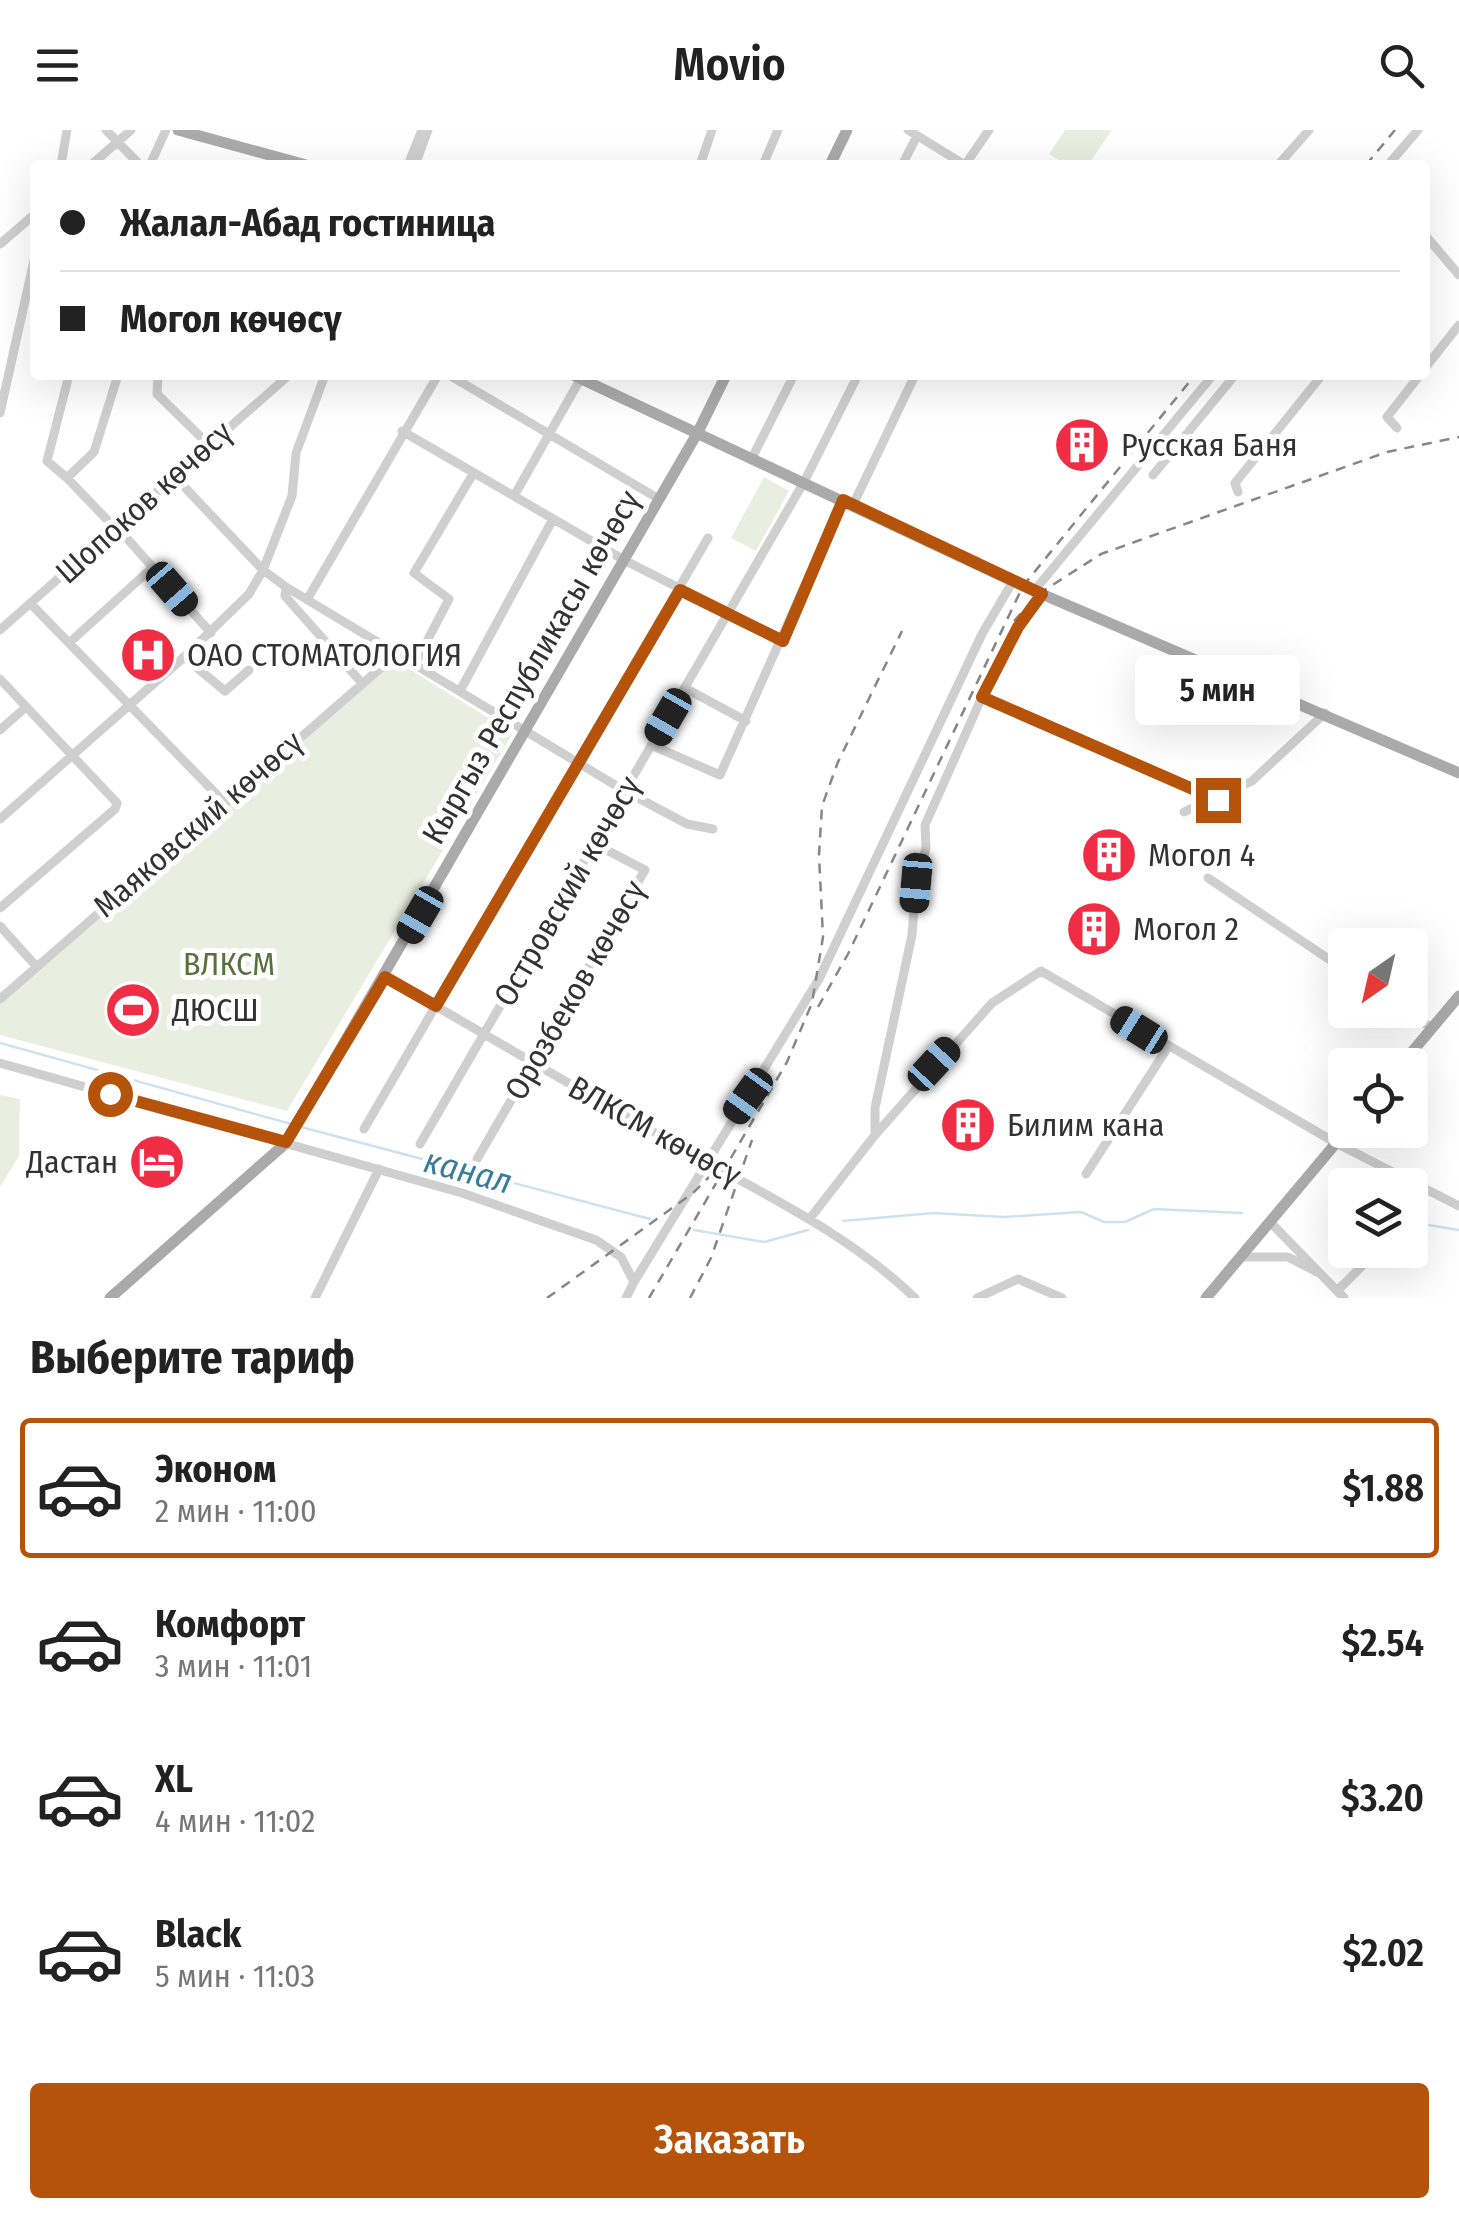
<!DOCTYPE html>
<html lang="ru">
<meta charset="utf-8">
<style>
:root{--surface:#fff;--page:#f2f2f2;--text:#222;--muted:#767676;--line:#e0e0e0;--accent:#b45309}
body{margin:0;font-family:"Fira Sans Condensed",sans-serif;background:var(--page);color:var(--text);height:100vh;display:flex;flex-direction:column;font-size:38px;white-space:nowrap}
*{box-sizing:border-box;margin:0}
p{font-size:32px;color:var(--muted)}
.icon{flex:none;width:55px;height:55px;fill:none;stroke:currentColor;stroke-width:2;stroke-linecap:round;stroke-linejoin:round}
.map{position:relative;height:1168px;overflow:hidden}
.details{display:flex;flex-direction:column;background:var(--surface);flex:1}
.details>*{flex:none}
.guide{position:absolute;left:30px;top:30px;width:1400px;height:220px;border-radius:10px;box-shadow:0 10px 40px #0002;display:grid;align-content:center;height:220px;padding:0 30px;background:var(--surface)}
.needle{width:65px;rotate:214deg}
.fabs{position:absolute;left:1328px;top:798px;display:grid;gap:20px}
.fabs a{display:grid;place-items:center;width:100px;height:100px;border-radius:10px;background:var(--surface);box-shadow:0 10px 40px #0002;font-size:50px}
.end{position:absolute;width:45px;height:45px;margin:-22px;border:12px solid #b45309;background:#fff;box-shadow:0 0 0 5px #fff}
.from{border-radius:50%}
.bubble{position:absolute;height:70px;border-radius:10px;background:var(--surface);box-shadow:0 10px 40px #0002;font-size:32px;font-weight:600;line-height:70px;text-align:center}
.car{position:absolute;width:30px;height:60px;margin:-30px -15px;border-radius:12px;box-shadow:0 0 8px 2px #0007;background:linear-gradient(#222 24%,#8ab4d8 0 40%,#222 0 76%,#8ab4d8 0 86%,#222 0)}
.guide b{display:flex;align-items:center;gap:35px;height:95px;font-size:38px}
.guide b+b{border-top:2px solid var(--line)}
.guide i{width:25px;height:25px;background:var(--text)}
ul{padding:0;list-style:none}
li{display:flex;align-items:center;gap:30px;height:140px;margin:0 20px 15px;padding:0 10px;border:5px solid transparent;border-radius:10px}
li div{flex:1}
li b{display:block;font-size:38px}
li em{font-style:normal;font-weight:600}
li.on{border-color:var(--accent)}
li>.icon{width:90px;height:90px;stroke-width:1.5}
h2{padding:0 30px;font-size:45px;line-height:120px}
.cta{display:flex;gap:20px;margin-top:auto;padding:20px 30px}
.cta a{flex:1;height:115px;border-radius:10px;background:var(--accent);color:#fff;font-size:40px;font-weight:600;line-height:115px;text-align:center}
header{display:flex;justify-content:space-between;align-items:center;height:130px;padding:0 30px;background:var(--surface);font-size:45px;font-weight:600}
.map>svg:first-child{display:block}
.green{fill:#e9efe0}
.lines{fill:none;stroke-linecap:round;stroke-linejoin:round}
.stream{stroke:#cce3ef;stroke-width:2.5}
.minor{stroke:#cfcfcf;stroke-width:9}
.major{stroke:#aaa;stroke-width:11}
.rail{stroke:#878787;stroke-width:2.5;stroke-dasharray:10 8;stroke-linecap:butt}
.route{stroke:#b45309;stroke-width:12}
.labels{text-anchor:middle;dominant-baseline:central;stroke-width:10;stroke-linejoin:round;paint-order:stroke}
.poi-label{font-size:32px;fill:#323232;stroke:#fff;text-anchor:start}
.street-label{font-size:32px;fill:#323232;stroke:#fff}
.park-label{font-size:32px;fill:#58713c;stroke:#fff}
.water-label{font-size:35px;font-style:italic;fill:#3a7a9a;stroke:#fff}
</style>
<header><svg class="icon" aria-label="menu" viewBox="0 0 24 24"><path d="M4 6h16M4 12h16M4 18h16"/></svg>Movio<svg class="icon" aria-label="search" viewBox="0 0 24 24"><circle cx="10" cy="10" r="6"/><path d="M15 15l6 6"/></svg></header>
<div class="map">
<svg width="1459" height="1168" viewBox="0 0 1459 1168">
<rect width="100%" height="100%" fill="#fff"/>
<path class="green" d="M1065,0H1112L1088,35H1066L1049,24Z
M764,347L789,361L756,421L731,408Z
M393,529L513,603L287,981L0,905V872Z
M0,965L20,969L19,1026L0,1057Z"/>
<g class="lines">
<path class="stream" d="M0,913L291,994
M301,997L650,1089
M843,1091L933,1083L1004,1087L1081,1082L1104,1092H1125L1154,1079L1242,1083
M1410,1092L1459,1100
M694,1100L764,1112L808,1100"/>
<path class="minor" d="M106,0L140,35
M908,0L965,35
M61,35L67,0
M91,35L131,0
M150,35L166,0
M408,35L422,0
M415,35L428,0
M700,35L712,0
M763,35L778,0
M902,35L917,6
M965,35L989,0
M1278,35L1309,0
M1388,35L1418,0
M1425,105L1459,145
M0,114L35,84
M1425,238L1459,195
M158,245L157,264L208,314
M449,245L659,369
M0,283L35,126
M1397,298L1387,287L1420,245
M402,301L624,430L783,511
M752,328L794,245
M1153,345L1235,245
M174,346L263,440L286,457L625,661L687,694L713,699
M67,348L47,331L69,245
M1238,362L1235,353L1322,245
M514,366L581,248
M853,375L915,245
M116,396L211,503
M115,398L67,348L94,322L118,245
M286,457L285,466L361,552
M1034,461L1213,245
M308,468L438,245
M30,473L223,671
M0,500L289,245
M69,513L153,437
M184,527L225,561L249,540
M416,532L449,469L414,443L473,344
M0,549L117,673L115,679L0,778
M685,558L746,591
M461,559L553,389
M982,567L1218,669
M0,600L26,577
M651,615L720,645L843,370
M1184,682L1252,651L1325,583
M0,689L184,527L249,464L263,440L292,366L296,323L325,245
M1208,748L1345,840
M0,796L36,836
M385,847C485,904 584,963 684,1019C766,1066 846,1102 915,1168
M0,869L399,522
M1405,880L1432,898
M0,933L462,1063L596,1110L621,1127L634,1152L626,1168
M364,999L708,408
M875,1005L992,873L1041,841L1336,1013L1459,1076
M420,1014L804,352L858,245
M477,1029L645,740L595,714
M1086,1044L1168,917
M811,1087L875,1005V978L912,805L916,753L926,718L925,695L982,567L1019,497L1042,464
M1271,1093L1344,1168
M1243,1127H1288L1317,1142
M634,1152L819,849L982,504L1013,451
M1337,1161L1369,1129
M315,1168L379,1039
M977,1168L1018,1149L1062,1168"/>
<path class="major" d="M178,0L306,35
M830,35L847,0
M573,245L1023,456L1459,643
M1401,935L1459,866
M110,1168L286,1013L698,302L726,245
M1206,1168L1347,1000"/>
<path class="rail" d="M1366,35L1395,0
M1014,491L1040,463L1101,424L1387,322L1459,307
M818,877L848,824L1023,456L1195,245
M547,1168L693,1063L712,1044
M649,1168L787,932L812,873L823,807L819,725L822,676L838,632L902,501
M690,1168L711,1128L752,1010"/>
</g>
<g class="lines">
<path class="route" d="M110,964L286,1012L385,847L436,876L680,460L783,511L843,370L1042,464L1018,497L982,567L1218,670"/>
</g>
<defs>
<g id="building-disc" transform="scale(2.875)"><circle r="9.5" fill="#ef2e46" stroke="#fff"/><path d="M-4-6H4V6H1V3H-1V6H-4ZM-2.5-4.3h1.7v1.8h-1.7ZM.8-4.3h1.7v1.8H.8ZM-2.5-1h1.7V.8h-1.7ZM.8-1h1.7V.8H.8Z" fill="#fff"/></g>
<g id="hospital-disc" transform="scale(2.875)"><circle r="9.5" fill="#ef2e46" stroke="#fff"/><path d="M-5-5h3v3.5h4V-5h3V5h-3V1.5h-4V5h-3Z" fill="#fff"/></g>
<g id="stadium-disc" transform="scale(2.875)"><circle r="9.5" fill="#ef2e46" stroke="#fff"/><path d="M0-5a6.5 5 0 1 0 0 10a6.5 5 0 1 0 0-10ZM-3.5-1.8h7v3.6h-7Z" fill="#fff"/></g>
<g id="hotel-disc" transform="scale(2.875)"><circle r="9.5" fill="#ef2e46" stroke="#fff"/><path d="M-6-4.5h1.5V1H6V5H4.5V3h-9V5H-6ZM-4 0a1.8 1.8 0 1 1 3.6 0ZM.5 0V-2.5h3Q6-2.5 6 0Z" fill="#fff"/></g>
</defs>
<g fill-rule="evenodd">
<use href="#building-disc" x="1082" y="315"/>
<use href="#hospital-disc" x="148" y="525"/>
<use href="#building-disc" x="1109" y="725"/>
<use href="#building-disc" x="1094" y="799"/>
<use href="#stadium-disc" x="133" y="880"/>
<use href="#building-disc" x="968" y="995"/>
<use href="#hotel-disc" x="157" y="1032"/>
</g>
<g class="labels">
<g class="poi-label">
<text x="1121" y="315">Русская Баня</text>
<text x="187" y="525">ОАО СТОМАТОЛОГИЯ</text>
<text x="1148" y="725">Могол 4</text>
<text x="1133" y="799">Могол 2</text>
<text x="172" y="880">ДЮСШ</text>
<text x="1007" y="995">Билим кана</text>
<text x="118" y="1032" text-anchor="end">Дастан</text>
</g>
<g class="street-label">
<text transform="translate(144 372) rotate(-42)">Шопоков көчөсү</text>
<text transform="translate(531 537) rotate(-60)">Кыргыз Республикасы көчөсү</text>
<text transform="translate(198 694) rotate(-41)">Маяковский көчөсү</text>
<text transform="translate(567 761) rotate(-60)">Островский көчөсү</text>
<text transform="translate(575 860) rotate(-60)">Орозбеков көчөсү</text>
<text transform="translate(655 1001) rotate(29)">ВЛКСМ көчөсү</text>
</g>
<g class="park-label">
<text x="229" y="834">ВЛКСМ</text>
</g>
<g class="water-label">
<text transform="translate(468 1041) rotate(15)">канал</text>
</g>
</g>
</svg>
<div class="fabs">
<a><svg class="needle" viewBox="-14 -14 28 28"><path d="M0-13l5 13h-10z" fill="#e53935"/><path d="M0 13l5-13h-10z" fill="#767676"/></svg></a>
<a><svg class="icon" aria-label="locate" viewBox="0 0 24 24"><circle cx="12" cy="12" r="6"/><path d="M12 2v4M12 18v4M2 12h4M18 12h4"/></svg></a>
<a><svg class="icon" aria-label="layers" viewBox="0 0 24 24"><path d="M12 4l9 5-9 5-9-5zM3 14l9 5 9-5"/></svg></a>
</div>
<i class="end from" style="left:110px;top:964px"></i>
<i class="end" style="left:1218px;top:670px"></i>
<div class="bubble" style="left:1135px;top:525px;width:165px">5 мин</div>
<i class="car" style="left:172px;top:459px;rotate:139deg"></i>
<i class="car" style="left:668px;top:587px;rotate:210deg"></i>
<i class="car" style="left:916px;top:753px;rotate:185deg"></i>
<i class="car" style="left:420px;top:785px;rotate:210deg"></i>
<i class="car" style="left:1139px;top:900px;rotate:302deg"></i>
<i class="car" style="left:934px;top:934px;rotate:43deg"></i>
<i class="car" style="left:748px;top:966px;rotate:216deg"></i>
<div class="guide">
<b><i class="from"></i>Жалал-Абад гостиница</b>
<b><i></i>Могол көчөсү</b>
</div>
</div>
<section class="details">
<h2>Выберите тариф</h2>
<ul>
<li class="on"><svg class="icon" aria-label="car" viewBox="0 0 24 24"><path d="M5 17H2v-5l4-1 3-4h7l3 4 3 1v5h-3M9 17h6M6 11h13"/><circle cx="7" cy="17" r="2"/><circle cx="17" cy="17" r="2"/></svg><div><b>Эконом</b><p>2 мин · 11:00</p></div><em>$1.88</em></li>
<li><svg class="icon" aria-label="car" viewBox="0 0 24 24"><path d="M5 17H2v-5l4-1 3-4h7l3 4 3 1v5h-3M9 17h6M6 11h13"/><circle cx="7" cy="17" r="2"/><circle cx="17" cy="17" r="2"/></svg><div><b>Комфорт</b><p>3 мин · 11:01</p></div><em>$2.54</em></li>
<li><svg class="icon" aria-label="car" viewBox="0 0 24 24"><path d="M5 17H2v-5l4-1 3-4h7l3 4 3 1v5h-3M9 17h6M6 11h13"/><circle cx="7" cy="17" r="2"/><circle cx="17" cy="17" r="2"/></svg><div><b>XL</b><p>4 мин · 11:02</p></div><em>$3.20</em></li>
<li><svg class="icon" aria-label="car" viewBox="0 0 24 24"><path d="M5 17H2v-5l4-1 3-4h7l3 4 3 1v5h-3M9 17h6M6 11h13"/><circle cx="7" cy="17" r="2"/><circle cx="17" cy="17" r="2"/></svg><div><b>Black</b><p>5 мин · 11:03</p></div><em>$2.02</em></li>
</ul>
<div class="cta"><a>Заказать</a></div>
</section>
